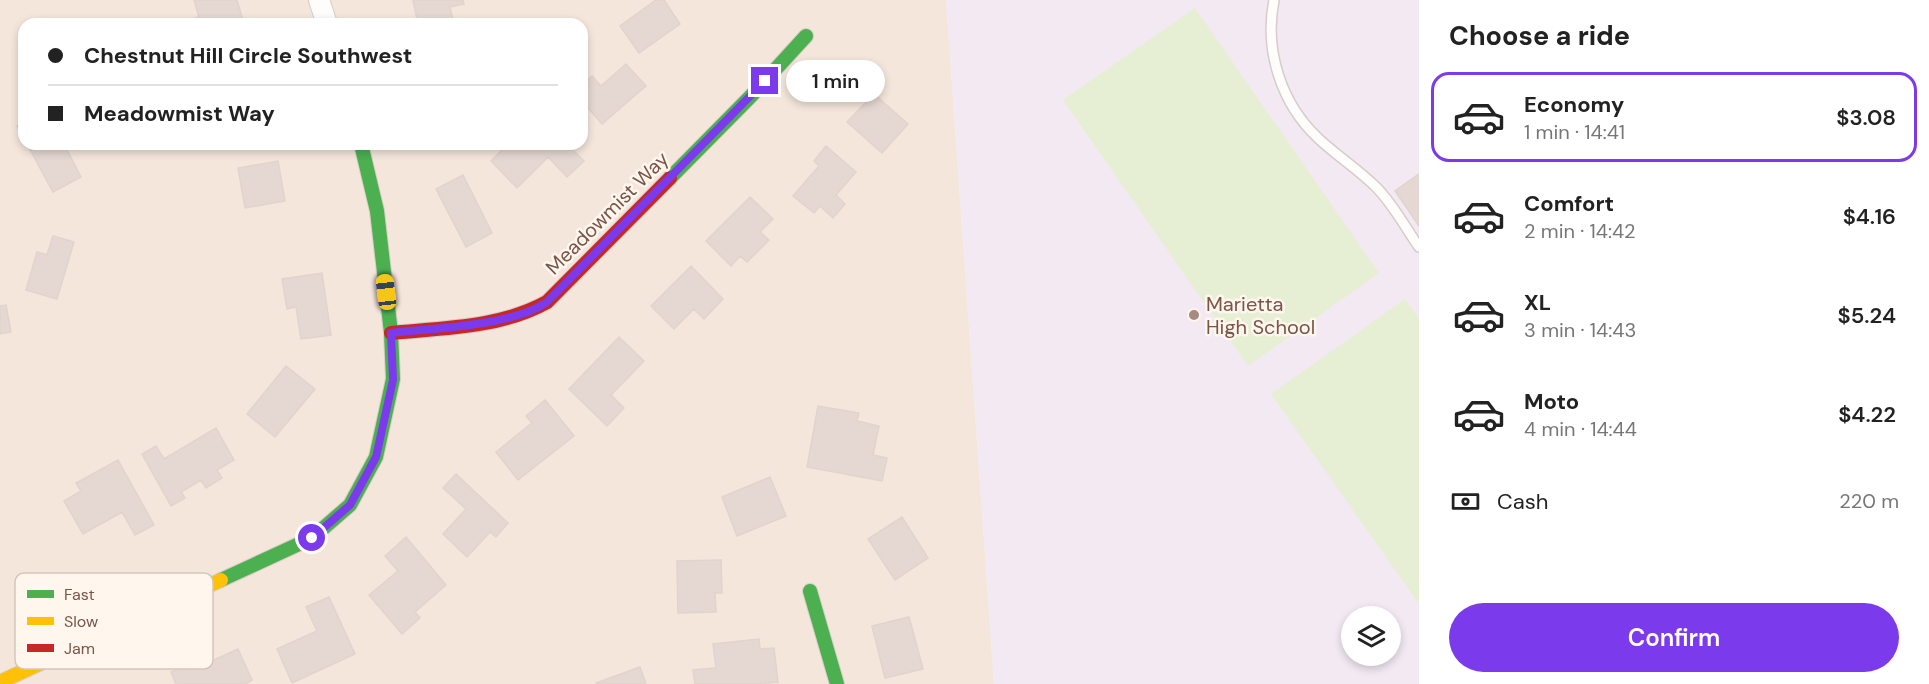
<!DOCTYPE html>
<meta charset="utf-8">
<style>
:root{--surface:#fff;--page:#f2f2f2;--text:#222;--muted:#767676;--line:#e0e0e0;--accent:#7c3aed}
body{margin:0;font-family:"DM Sans",sans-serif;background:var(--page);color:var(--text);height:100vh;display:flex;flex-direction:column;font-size:22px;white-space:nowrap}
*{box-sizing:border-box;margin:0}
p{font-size:20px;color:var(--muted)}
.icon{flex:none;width:33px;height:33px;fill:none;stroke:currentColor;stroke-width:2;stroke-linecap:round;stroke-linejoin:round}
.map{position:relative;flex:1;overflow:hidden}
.panel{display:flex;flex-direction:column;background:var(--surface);width:510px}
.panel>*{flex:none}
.hud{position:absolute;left:18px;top:18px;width:570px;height:132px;border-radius:18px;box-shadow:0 3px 9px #0003;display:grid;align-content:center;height:132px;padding:0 30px;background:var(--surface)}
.controls{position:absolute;left:1341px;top:606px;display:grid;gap:12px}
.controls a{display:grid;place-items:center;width:60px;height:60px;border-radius:50%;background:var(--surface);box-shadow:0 3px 9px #0003;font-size:30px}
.end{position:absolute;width:27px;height:27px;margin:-14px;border:8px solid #7c3aed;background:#fff;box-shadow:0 0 0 3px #fff}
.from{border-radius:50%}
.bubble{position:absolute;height:42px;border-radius:21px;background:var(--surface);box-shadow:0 3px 9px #0003;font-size:20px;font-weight:600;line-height:42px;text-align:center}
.car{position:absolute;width:18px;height:36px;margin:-18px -9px;border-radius:8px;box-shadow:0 0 4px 2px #0007;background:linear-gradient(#f5c518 24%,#345 0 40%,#f5c518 0 76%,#345 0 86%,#f5c518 0)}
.hud b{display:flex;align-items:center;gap:21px;height:57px;font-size:22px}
.hud b+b{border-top:2px solid var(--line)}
.hud i{width:15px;height:15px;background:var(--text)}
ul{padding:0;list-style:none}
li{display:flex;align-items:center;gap:18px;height:90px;margin:0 12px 9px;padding:0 18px;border:3px solid transparent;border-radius:18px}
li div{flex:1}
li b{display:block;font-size:22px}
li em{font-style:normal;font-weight:600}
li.active{border-color:var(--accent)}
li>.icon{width:54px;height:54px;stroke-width:1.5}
h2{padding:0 30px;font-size:27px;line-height:72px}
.pay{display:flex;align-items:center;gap:15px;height:66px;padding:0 30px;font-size:22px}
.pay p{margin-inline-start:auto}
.cta{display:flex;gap:12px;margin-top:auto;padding:12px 30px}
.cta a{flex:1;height:69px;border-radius:36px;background:var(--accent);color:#fff;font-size:24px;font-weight:600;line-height:69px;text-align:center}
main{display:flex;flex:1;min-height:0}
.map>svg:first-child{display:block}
.residential{fill:#f4e6db;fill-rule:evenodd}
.education{fill:#f2e9f3;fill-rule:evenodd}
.green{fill:#e6efd4}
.building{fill:#e5d8d2;stroke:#e1d3cd;stroke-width:1.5}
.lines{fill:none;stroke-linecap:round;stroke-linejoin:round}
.lane-casing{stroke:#d7cdc8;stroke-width:12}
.street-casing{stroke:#d7cdc8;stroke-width:22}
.fast-casing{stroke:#d8ccc7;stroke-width:16}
.slow-casing{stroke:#d8ccc7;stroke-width:16}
.jam-casing{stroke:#d8ccc7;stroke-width:16}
.lane{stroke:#fefdfc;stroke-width:9}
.street{stroke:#fefdfc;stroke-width:20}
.fast{stroke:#4caf50;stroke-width:14}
.slow{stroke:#ffc107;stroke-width:14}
.jam{stroke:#c62828;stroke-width:14}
.route{stroke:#7c3aed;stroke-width:8}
.poi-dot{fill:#a58b81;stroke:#fff6ed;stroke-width:2}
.labels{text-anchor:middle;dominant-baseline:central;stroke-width:5;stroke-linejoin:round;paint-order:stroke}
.street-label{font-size:20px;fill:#795448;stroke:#fff6ed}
.poi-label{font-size:20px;fill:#795448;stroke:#fff6ed;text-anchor:start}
.key{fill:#fff6ed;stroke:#d7c5bc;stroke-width:1.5}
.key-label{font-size:16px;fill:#795448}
</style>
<main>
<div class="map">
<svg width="1419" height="684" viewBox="0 0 1419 684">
<rect width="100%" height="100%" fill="#f8f1eb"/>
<path class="residential" d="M0,0H946L994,684H0ZM24,24H582V144H24Z"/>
<path class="education" d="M946,0H1419V684H994ZM1352,616H1390V656H1352Z"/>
<path class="green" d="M1195,8L1379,273L1248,366L1063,100Z
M1405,299L1419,319V604L1271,394Z"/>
<path class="building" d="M194,0H237L244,24H187L186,21L199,17Z
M413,0H463L464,4L450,7L454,24H418Z
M656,0H664L680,24L639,53L620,26Z
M626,64L646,86L602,124L582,101V89L589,83L587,80L592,76L601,86Z
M874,94L908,124L882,153L847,122Z
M24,122V139L17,126Z
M27,144H64L81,177L53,192Z
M504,144H567L584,161L567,177L548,157L517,188L491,161L506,146Z
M826,146L856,172L836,195L845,204L833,218L820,206L814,213L793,196L819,166L814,161Z
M278,161L285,201L245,208L238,168Z
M1419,174V226L1395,191Z
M463,175L492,233L466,247L436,189Z
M750,197L773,219L760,232L769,240L747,262L740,256L731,266L706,241Z
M53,236L74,242L57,299L26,290L37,252L47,255Z
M691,266L723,299L704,319L694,309L674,329L651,306Z
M322,273L331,335L301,339L296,307L287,309L282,279Z
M6,305L11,332L0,334V306Z
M619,337L644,361L611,395L624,408L607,426L569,389Z
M286,366L315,389L275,437L247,414Z
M545,400L574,436L518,480L496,452L532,423L526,416Z
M818,406L859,413L857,421L879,426L873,455L887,458L882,481L807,467Z
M216,428L234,460L217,470L222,478L206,488L201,480L181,492L185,498L171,506L142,454L156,446L164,459Z
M118,460L154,525L135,535L122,512L83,534L64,501L81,491L76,483Z
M456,474L508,523L496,537L490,532L467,557L443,534L466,509L443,488Z
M770,477L786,516L737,536L722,497Z
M902,517L928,558L895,580L868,539Z
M406,537L446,585L415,612L420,618L402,634L369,595L398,571L385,556Z
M721,560L722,593H715L716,612L678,613L677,561Z
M329,597L355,654L292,683L277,649L317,631L306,607Z
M909,617L923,669L885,678L872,626Z
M759,639L760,649L774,648L778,682L757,684H695L693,670L716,668L713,644Z
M238,649L252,680L246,684H176L171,672L191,664L194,669Z
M640,667L646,684H596V683Z"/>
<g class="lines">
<g class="lane-casing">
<path id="lane" d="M1274,0C1264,50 1281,104 1319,139C1337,156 1358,169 1376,187C1393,204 1405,227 1419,247"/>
</g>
<g class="street-casing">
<path id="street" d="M319,0L327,24"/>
</g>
<g class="fast-casing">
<path id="fast" d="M670,178L751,96L806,36
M221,580L312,538L350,505L376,457L393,379L391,333L377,211L361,144
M810,591L837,684"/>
</g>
<g class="slow-casing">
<path id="slow" d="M0,682L221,580"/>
</g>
<g class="jam-casing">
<path id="jam" d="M391,333C443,328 500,328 547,302L670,178"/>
</g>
<use href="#lane" class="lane"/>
<use href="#street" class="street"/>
<use href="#fast" class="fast"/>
<use href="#slow" class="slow"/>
<use href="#jam" class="jam"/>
</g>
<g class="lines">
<path class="route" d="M312,538L350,505L376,457L393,380L391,333C435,328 513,326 547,302L765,81"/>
</g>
<circle class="poi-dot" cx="1194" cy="315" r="6"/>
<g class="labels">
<g class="street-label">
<text transform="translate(607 213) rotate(-45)">Meadowmist Way</text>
</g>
<g class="poi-label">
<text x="1206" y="304">Marietta<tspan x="1206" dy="23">High School</tspan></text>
</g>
</g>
<rect x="15" y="573" width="198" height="96" rx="9" class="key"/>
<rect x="27" y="590" width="27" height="8" fill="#4caf50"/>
<rect x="27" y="617" width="27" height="8" fill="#ffc107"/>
<rect x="27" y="644" width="27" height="8" fill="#c62828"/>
<g class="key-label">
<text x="64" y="600">Fast</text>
<text x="64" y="627">Slow</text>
<text x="64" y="654">Jam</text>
</g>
</svg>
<div class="controls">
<a><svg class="icon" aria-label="layers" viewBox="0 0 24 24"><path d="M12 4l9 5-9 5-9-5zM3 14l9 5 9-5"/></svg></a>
</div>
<i class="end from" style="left:312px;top:538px"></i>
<i class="end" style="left:765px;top:81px"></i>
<div class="bubble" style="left:786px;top:60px;width:99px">1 min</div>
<i class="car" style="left:386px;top:292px;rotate:353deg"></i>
<div class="hud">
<b><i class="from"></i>Chestnut Hill Circle Southwest</b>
<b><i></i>Meadowmist Way</b>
</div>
</div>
<section class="panel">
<h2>Choose a ride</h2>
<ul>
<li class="active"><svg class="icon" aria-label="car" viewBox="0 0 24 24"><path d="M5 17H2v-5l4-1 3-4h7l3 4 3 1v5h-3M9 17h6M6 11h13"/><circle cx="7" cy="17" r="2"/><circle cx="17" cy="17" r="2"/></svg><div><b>Economy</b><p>1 min · 14:41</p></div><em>$3.08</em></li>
<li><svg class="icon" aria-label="car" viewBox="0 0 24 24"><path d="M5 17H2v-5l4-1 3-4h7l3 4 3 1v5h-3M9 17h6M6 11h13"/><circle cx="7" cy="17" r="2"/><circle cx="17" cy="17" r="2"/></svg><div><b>Comfort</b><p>2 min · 14:42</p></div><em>$4.16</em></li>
<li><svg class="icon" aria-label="car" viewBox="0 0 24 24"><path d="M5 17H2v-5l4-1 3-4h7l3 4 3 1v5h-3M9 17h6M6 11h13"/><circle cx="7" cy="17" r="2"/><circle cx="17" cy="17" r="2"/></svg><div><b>XL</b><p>3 min · 14:43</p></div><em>$5.24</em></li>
<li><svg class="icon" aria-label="car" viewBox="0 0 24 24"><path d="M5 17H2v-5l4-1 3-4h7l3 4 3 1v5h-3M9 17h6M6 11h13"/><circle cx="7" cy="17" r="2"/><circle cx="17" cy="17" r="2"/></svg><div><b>Moto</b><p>4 min · 14:44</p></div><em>$4.22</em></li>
</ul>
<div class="pay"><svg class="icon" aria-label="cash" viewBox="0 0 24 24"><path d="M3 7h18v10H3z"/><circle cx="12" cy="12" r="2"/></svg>Cash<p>220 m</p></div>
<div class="cta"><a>Confirm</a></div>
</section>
</main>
